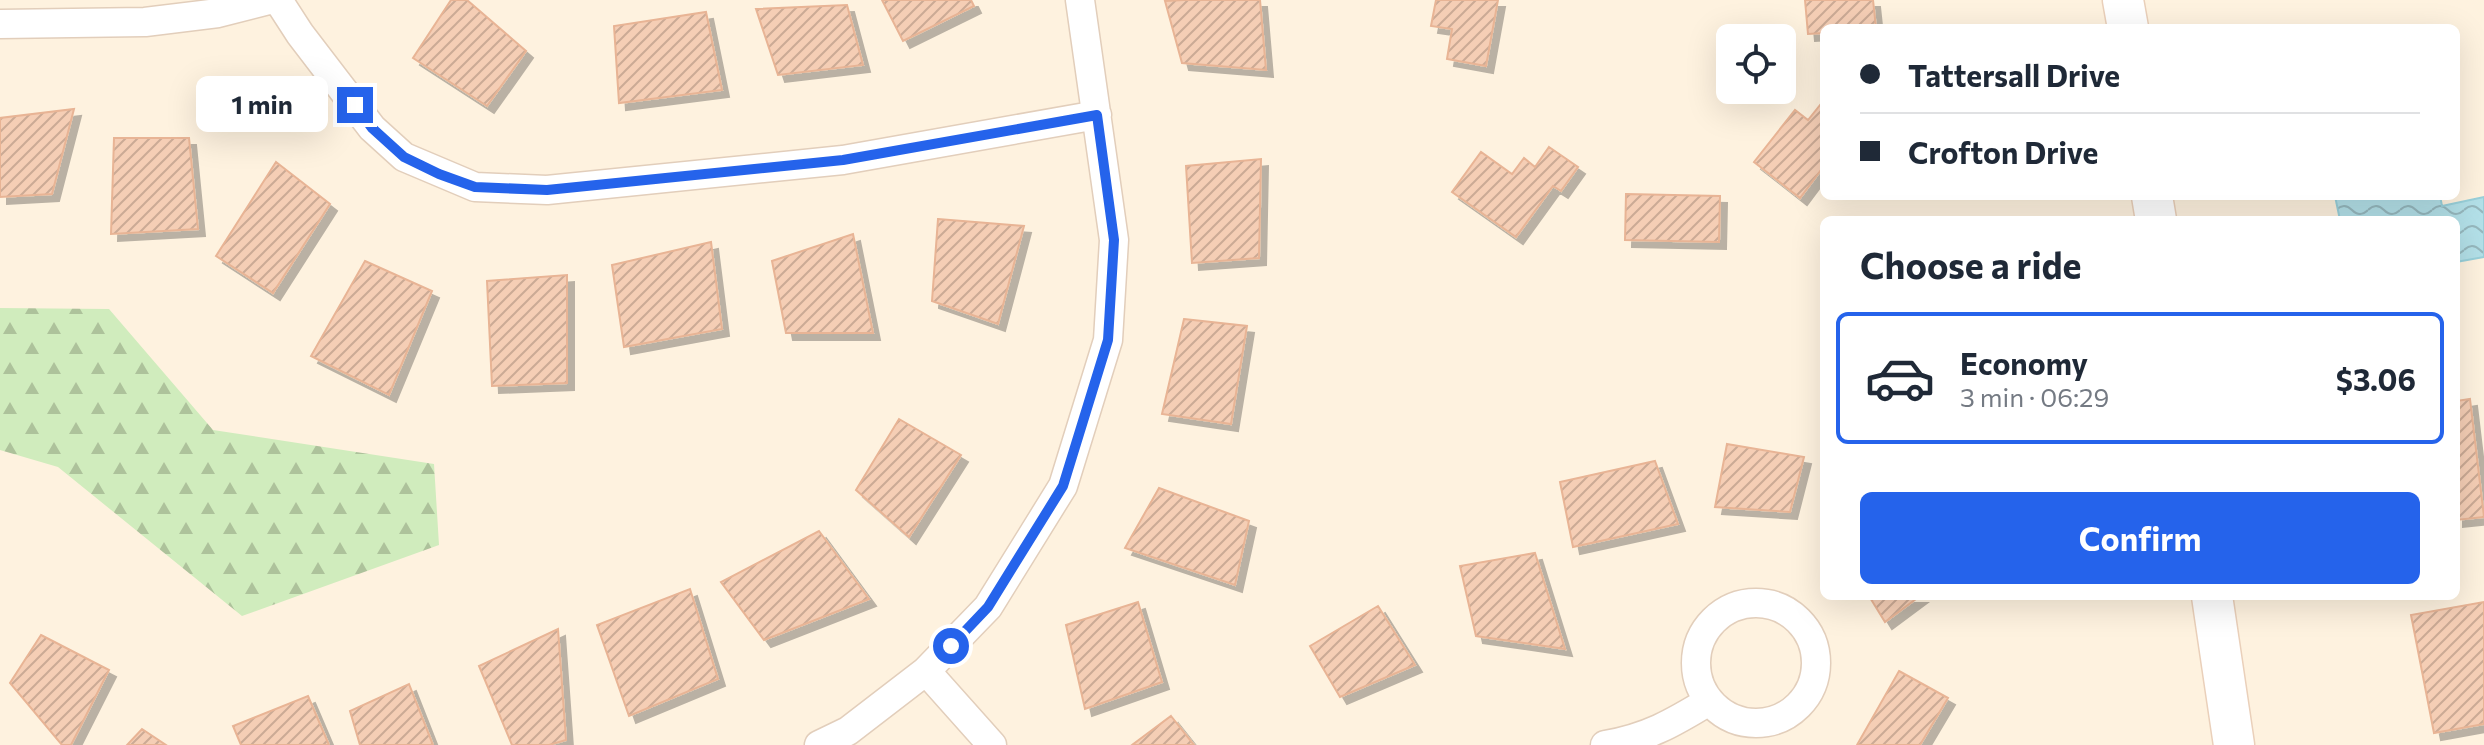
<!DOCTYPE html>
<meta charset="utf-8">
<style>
:root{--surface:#fff;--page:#f2f2f3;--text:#1f2937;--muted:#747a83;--line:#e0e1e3;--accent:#2563eb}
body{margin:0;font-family:Commissioner,sans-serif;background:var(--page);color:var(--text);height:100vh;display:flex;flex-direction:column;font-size:30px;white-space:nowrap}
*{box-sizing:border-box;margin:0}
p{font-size:26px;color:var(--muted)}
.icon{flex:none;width:44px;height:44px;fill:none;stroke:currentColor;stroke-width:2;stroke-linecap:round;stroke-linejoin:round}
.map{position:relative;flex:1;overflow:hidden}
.panel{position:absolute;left:1820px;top:216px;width:640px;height:384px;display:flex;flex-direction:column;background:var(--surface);border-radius:12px;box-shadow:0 8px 32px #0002}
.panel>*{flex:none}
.hud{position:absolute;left:1820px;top:24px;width:640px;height:176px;border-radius:12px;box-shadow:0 8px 32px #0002;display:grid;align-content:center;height:176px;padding:0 40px;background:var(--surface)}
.fabs{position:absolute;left:1716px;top:24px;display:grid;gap:16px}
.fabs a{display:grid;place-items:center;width:80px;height:80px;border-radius:12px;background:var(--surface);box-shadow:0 8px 32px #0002;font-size:40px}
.end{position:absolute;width:36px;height:36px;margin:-18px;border:10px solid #2563eb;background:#fff;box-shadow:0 0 0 4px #fff}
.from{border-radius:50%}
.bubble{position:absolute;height:56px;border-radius:12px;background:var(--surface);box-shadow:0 8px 32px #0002;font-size:26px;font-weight:700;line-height:56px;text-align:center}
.hud b{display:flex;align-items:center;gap:28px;height:76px;font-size:30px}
.hud b+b{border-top:2px solid var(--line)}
.hud i{width:20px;height:20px;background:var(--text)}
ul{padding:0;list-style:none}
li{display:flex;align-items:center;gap:24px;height:132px;margin:0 16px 12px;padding:0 24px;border:4px solid var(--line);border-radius:12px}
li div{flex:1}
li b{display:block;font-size:30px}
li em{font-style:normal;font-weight:700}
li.on{border-color:var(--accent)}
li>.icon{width:72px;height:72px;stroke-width:1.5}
h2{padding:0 40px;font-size:36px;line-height:96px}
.button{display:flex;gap:16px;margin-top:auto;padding:16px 40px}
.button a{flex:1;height:92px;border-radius:12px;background:var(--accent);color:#fff;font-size:32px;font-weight:700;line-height:92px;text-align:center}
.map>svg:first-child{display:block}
.forest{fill:url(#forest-firs)}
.water{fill:url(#water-waves);stroke:#99d0da;stroke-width:2}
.building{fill:url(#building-hatch);stroke:#e8b495;stroke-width:2;filter:url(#shadow)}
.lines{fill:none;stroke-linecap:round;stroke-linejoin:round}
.street-casing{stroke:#e2cebb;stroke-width:31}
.secondary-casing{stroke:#ead0ba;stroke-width:43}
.street{stroke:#fff;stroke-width:28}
.secondary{stroke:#fff;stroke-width:40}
.route{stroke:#2563eb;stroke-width:10}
</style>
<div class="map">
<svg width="2484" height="745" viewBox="0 0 2484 745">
<defs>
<pattern id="forest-firs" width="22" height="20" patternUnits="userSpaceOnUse" patternTransform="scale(2)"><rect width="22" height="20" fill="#d0ecbd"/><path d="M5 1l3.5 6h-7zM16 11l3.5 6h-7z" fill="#adc29b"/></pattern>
<pattern id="water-waves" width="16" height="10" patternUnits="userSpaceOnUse" patternTransform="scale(2)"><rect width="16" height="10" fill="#b3e0e8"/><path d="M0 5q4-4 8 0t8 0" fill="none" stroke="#96b8be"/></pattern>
<pattern id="building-hatch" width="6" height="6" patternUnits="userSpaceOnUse" patternTransform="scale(2)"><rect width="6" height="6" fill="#f5ceb5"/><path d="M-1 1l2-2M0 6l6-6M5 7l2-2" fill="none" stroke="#cbaa95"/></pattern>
<filter id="shadow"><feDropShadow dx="7" dy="7" stdDeviation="0" flood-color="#0004"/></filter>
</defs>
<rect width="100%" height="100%" fill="#fef2df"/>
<path class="forest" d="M0,308L109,309L213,430L434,464L439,545L242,616L58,467L0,450Z"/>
<path class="water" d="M2335,196H2440L2442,206L2484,197V257L2456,262V220H2340Z"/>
<path class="building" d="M451,0H467L526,51L487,106L413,58Z
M882,0H971L974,6L903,41Z
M1184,0H1260L1266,70L1182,63L1165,1Z
M1436,0H1498L1486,66L1447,59L1452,29L1431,26Z
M1805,0H1873L1876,28H1824V33L1808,34Z
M847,5L863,65L778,75L756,9Z
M706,12L722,90L619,103L614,26Z
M1824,100V166L1800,198L1754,162L1795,110L1808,120Z
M74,109L52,194L0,197V118Z
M114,138H189L198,229L111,234Z
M1549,147L1578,167L1561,191L1553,186L1516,237L1452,192L1481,152L1512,174L1524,158L1535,167Z
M1261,159L1259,258L1192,263L1186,166Z
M276,162L330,204L273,293L216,256Z
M1626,194L1720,196L1719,242L1625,240Z
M938,219L1024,226L998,324L932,301Z
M853,234L873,333H786L772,261Z
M711,242L722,329L624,347L612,265Z
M365,261L432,291L389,395L311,356Z
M567,275V383L492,386L487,281Z
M1184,319L1247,326L1231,424L1162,414Z
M2470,399L2484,517L2456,520V401Z
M899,419L961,455L909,537L856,490Z
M1727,444L1804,457L1790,512L1715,507Z
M1655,461L1678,524L1573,547L1560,482Z
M1159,488L1249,521L1235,585L1125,548Z
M819,531L869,599L764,640L721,582Z
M1535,553L1565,649L1476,636L1460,566Z
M690,589L718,679L629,716L597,625Z
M1869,596H1920L1885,622Z
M1138,602L1162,682L1085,709L1066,625Z
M2484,602V724L2434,733L2411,615Z
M1378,606L1415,665L1340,697L1310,646Z
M558,629L566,740L549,745H512L479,666Z
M41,635L109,670L71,745H62L10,683Z
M1899,671L1948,698L1920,745H1857Z
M409,684L433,745H360L350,711Z
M308,696L329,745H241L233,726Z
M1171,716L1194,745H1132Z
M142,729L166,745H127Z"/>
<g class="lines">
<g class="street-casing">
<path id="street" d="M278,0L300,34L372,128L404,157L475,187L547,190L843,160L1097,115
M0,24L145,22L218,13L269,0
M1696 663a60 60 0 1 1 120 0a60 60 0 1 1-120 0Z
M926,671L992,745
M819,745L848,731L926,671L988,607L1063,486L1108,340L1114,240L1080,0
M1605,745C1647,738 1673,723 1709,701"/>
</g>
<g class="secondary-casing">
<path id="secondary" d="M2123,0L2128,28
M2152,196L2156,220
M2212,596L2234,745"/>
</g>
<use href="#street" class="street"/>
<use href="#secondary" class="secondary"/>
</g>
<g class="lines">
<path class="route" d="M355,105L372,128L404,157L439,174L475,187L547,190L843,160L1097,115L1114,240L1108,340L1063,486L988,607L951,646"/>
</g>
</svg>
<div class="fabs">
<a><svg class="icon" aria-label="locate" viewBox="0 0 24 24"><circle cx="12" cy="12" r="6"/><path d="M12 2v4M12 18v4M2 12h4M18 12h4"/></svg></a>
</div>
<i class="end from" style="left:951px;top:646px"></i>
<i class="end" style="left:355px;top:105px"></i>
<div class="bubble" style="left:196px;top:76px;width:132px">1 min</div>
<div class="hud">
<b><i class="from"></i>Tattersall Drive</b>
<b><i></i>Crofton Drive</b>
</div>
<section class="panel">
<h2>Choose a ride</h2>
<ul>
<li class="on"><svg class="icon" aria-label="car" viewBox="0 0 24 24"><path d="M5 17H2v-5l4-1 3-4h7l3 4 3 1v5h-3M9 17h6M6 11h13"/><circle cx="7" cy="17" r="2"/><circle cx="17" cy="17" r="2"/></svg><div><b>Economy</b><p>3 min · 06:29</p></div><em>$3.06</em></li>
</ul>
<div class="button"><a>Confirm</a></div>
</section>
</div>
